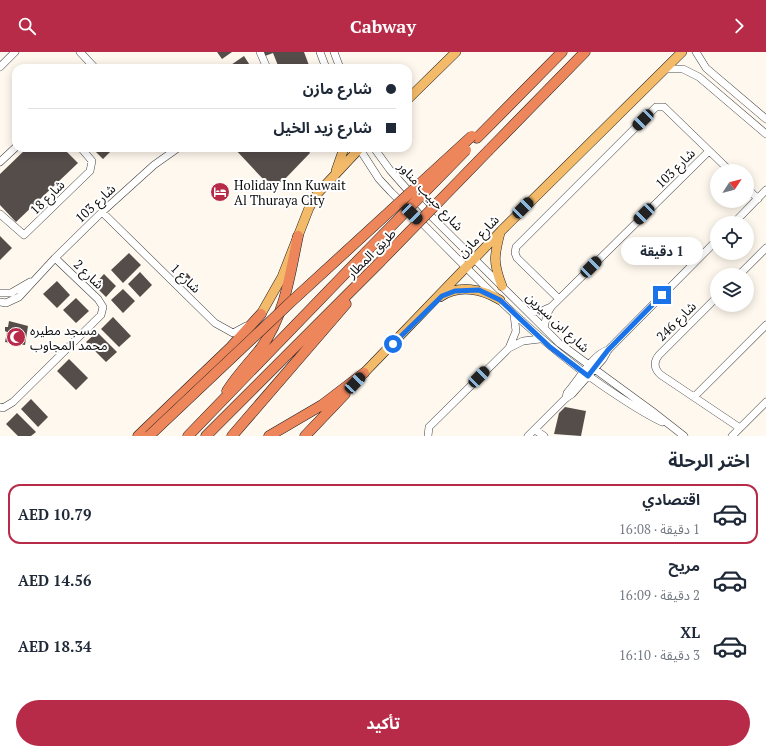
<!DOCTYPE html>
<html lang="ar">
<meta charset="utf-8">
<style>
:root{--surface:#fff;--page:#f6f6f7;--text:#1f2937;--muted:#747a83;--line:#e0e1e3;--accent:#b72b49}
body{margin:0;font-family:"PT Serif","Noto Sans Arabic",serif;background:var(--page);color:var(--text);direction:rtl;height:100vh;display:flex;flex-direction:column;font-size:15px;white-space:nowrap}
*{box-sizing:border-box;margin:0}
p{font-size:13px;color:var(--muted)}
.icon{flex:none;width:22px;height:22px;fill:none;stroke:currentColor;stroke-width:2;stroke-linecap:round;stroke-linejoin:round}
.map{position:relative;height:384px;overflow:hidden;direction:ltr}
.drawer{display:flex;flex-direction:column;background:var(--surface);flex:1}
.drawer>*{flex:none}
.top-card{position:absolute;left:12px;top:12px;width:400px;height:88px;border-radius:12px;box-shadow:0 2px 10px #0003;direction:rtl;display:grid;align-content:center;height:88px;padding:0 16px;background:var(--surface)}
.needle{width:26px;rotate:54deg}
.tools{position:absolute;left:710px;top:112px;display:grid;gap:8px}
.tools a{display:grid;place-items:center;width:44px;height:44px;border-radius:50%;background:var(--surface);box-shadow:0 2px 10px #0003;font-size:20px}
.end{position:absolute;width:18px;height:18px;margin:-9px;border:5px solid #1a73e8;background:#fff;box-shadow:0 0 0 2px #fff}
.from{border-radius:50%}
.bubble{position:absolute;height:28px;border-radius:14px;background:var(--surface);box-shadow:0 2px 10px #0003;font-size:13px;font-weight:700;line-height:28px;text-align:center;direction:rtl}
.car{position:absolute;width:12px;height:24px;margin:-12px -6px;border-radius:5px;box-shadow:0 0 3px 1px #0007;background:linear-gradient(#222 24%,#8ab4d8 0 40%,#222 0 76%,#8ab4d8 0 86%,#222 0)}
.top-card b{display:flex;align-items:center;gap:14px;height:38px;font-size:15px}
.top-card b+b{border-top:1px solid var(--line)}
.top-card i{width:10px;height:10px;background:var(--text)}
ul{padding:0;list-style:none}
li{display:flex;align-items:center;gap:12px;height:60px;margin:0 8px 6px;padding:0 8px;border:2px solid transparent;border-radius:12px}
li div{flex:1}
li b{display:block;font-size:15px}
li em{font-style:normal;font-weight:700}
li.current{border-color:var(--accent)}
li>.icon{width:36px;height:36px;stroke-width:1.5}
h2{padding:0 16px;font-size:18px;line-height:48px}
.button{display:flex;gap:8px;margin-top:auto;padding:8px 16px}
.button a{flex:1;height:46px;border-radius:24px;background:var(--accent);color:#fff;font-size:16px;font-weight:700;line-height:46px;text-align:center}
header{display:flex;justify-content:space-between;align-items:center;height:52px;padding:0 16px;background:var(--accent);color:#fff;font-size:18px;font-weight:700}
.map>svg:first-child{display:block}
.building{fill:#554d4a}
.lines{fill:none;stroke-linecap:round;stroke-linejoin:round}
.minor-casing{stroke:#404040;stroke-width:8}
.major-casing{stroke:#1e1e1e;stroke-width:10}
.highway-casing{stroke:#1e1e1e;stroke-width:11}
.minor{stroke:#fff;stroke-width:7}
.major{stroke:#f3ba6a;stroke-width:9}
.highway{stroke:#ee865c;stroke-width:10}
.highway-bridge-casing{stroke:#1e1e1e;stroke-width:11;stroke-linecap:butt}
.highway-bridge{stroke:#ee865c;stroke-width:10}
.route{stroke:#1a73e8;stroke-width:5}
.labels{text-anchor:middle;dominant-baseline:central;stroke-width:4;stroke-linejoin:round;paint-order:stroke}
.street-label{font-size:13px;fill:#0d0d0d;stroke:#fff}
.poi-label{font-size:13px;fill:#0d0d0d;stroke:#fff;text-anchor:start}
</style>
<header><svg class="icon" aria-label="forward" viewBox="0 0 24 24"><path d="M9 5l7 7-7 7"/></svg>Cabway<svg class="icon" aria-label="search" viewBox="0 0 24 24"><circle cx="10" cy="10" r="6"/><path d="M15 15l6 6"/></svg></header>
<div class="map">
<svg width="766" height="384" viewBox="0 0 766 384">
<rect width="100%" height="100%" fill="#fef8ee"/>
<path class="building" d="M217,0H232L222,7Z
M264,0H304L310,16H279L273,1L265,4Z
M244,4L251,15L229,16L228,15Z
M27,96H63L78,111L16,170L0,153V122Z
M92,96H114L103,107Z
M234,96H312L309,99L310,101L283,129L277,132L263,127Z
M0,184L12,196L0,208Z
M129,201L141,213L123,231L111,218Z
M140,220L152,233L140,245L128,232Z
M187,221L193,228L190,231L183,224Z
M104,222L116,234L106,245L94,233Z
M57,229L70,243L57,256L43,242Z
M123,237L135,249L123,261L111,248Z
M76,246L89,259L76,271L63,258Z
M113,265L131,284L119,295L101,277Z
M9,269L28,274L25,293L5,290L7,280L5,279V275H8Z
M97,280L117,300L106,310L86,290Z
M69,307L88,326L76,338L57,319Z
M31,347L48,365L38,375L21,357Z
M565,355L586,359L581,384L554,382L559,361Z
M17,361L36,380L31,384H18L6,372Z"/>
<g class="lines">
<g class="minor-casing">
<path id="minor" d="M80,0L95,16
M260,0L267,16
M320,0L326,16
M334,0L340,16
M696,0L706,16L766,67
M0,15L15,0
M665,17H683L699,25L766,82
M359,96L379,127L391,140C459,207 523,279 603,334C622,347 641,360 662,370
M374,96L390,118L428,161L559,291L652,359L684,384
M0,110L16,95
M747,136L758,147
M102,160L215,271L233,281L246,274
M0,162L24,183L90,119L92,109L81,96
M734,171L766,138
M739,223L766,196
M0,241H11L30,230
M717,245L659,303C653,310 654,317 661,323L740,376
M559,247L517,206L515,201L516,195L656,55H664L730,119
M0,250L6,251L19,245L55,206L102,160L154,113L178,96
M529,260L542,259L551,255
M544,276L547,262L551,255L709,99
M509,296L523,289L540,287
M694,345L766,273
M566,346L567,341C577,330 593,302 608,298
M0,355L3,356L13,350L101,263L103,255L98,247L55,206
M535,378L544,384
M428,384L429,375L509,296L516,279L514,263
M528,384L566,346L572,342L603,307L608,298L717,188
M732,384L766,350"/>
</g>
<g class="major-casing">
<path id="major" d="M408,47L456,0
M336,119L344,96
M500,181C494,204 493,211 502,234
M440,245C459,232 482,237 500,248
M261,262L282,225L309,156L317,142L360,96
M364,321L501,179L682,0"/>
</g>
<g class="highway-casing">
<path id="highway" d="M477,86L562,0
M489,98L585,0
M227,339C237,323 250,310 261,296C285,263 290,222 298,184
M138,384L231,295L261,262
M188,384L366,200
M206,384L380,210
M232,384L346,252
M269,384L322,353L364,321
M305,384L345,342"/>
</g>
<use href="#minor" class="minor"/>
<use href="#major" class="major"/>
<use href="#highway" class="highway"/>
<g class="highway-bridge-casing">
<path id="highway-bridge" d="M366,200L466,98
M380,210L489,98
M149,384L293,248L472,84"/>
</g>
<use href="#highway-bridge" class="highway-bridge"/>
</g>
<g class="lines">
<path class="route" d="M393,292L442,244L455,239L479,238L500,248L550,295L588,324L608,298L662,243"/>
</g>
<defs>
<g id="hotel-disc" transform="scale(1)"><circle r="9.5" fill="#b72b49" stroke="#fff"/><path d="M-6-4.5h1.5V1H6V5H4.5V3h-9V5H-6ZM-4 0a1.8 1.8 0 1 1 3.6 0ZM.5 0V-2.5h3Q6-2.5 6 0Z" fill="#fff"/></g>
<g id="mosque-disc" transform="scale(1)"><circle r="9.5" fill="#b72b49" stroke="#fff"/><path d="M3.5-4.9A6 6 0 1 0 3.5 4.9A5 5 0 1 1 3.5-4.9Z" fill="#fff"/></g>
</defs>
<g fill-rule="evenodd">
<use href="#hotel-disc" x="220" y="140"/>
<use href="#mosque-disc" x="16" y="285"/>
</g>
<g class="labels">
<g class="street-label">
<text transform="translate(675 116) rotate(-45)">شارع 103</text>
<text transform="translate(431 144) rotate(47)">شارع حبيب مناور</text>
<text transform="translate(47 145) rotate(-45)">شارع 18</text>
<text transform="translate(95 151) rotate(-43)">شارع 103</text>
<text transform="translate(478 184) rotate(-46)">شارع مازن</text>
<text transform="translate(371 201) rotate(-45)">طريق المطار</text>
<text transform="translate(89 222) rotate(44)">شارع 2</text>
<text transform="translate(186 226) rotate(44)">شارع 1</text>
<text transform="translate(676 269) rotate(-45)">شارع 246</text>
<text transform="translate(558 270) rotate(43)">شارع ابن سيرين</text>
</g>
<g class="poi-label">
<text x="234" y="133">Holiday Inn Kuwait<tspan x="234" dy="15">Al Thuraya City</tspan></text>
<text x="30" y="278">مسجد مطيره<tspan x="30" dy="15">محمد المجاوب</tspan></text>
</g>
</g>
</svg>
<div class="tools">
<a><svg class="needle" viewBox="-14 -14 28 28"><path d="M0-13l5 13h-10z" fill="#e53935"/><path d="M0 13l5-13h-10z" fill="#747a83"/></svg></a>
<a><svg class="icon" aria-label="locate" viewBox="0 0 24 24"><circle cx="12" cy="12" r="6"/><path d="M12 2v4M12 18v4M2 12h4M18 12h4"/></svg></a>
<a><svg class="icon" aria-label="layers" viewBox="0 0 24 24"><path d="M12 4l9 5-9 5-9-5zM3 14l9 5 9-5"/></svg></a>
</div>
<i class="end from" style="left:393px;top:292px"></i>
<i class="end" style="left:662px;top:243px"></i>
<div class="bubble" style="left:621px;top:185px;width:82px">1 دقيقة</div>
<i class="car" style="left:643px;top:68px;rotate:225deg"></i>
<i class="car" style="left:523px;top:156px;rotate:45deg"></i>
<i class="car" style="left:412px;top:162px;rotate:134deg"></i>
<i class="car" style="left:644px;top:162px;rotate:225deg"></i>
<i class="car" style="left:591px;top:215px;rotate:45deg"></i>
<i class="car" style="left:479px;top:325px;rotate:45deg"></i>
<i class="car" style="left:355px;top:331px;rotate:43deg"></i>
<div class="top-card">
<b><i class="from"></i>شارع مازن</b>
<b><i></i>شارع زيد الخيل</b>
</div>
</div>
<section class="drawer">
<h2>اختر الرحلة</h2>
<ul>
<li class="current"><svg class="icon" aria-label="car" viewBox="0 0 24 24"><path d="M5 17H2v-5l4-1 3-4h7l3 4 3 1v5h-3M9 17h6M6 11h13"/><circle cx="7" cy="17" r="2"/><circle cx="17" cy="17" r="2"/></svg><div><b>اقتصادي</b><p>1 دقيقة · 16:08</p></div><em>AED 10.79</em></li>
<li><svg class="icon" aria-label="car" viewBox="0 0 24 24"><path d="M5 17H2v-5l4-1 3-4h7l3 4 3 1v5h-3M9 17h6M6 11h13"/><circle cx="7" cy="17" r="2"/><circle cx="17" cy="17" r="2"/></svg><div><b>مريح</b><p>2 دقيقة · 16:09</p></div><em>AED 14.56</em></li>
<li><svg class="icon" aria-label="car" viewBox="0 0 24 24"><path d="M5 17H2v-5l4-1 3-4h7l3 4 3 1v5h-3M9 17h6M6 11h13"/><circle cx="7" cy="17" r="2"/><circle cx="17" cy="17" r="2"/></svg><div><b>XL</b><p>3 دقيقة · 16:10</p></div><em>AED 18.34</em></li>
</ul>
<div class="button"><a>تأكيد</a></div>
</section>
